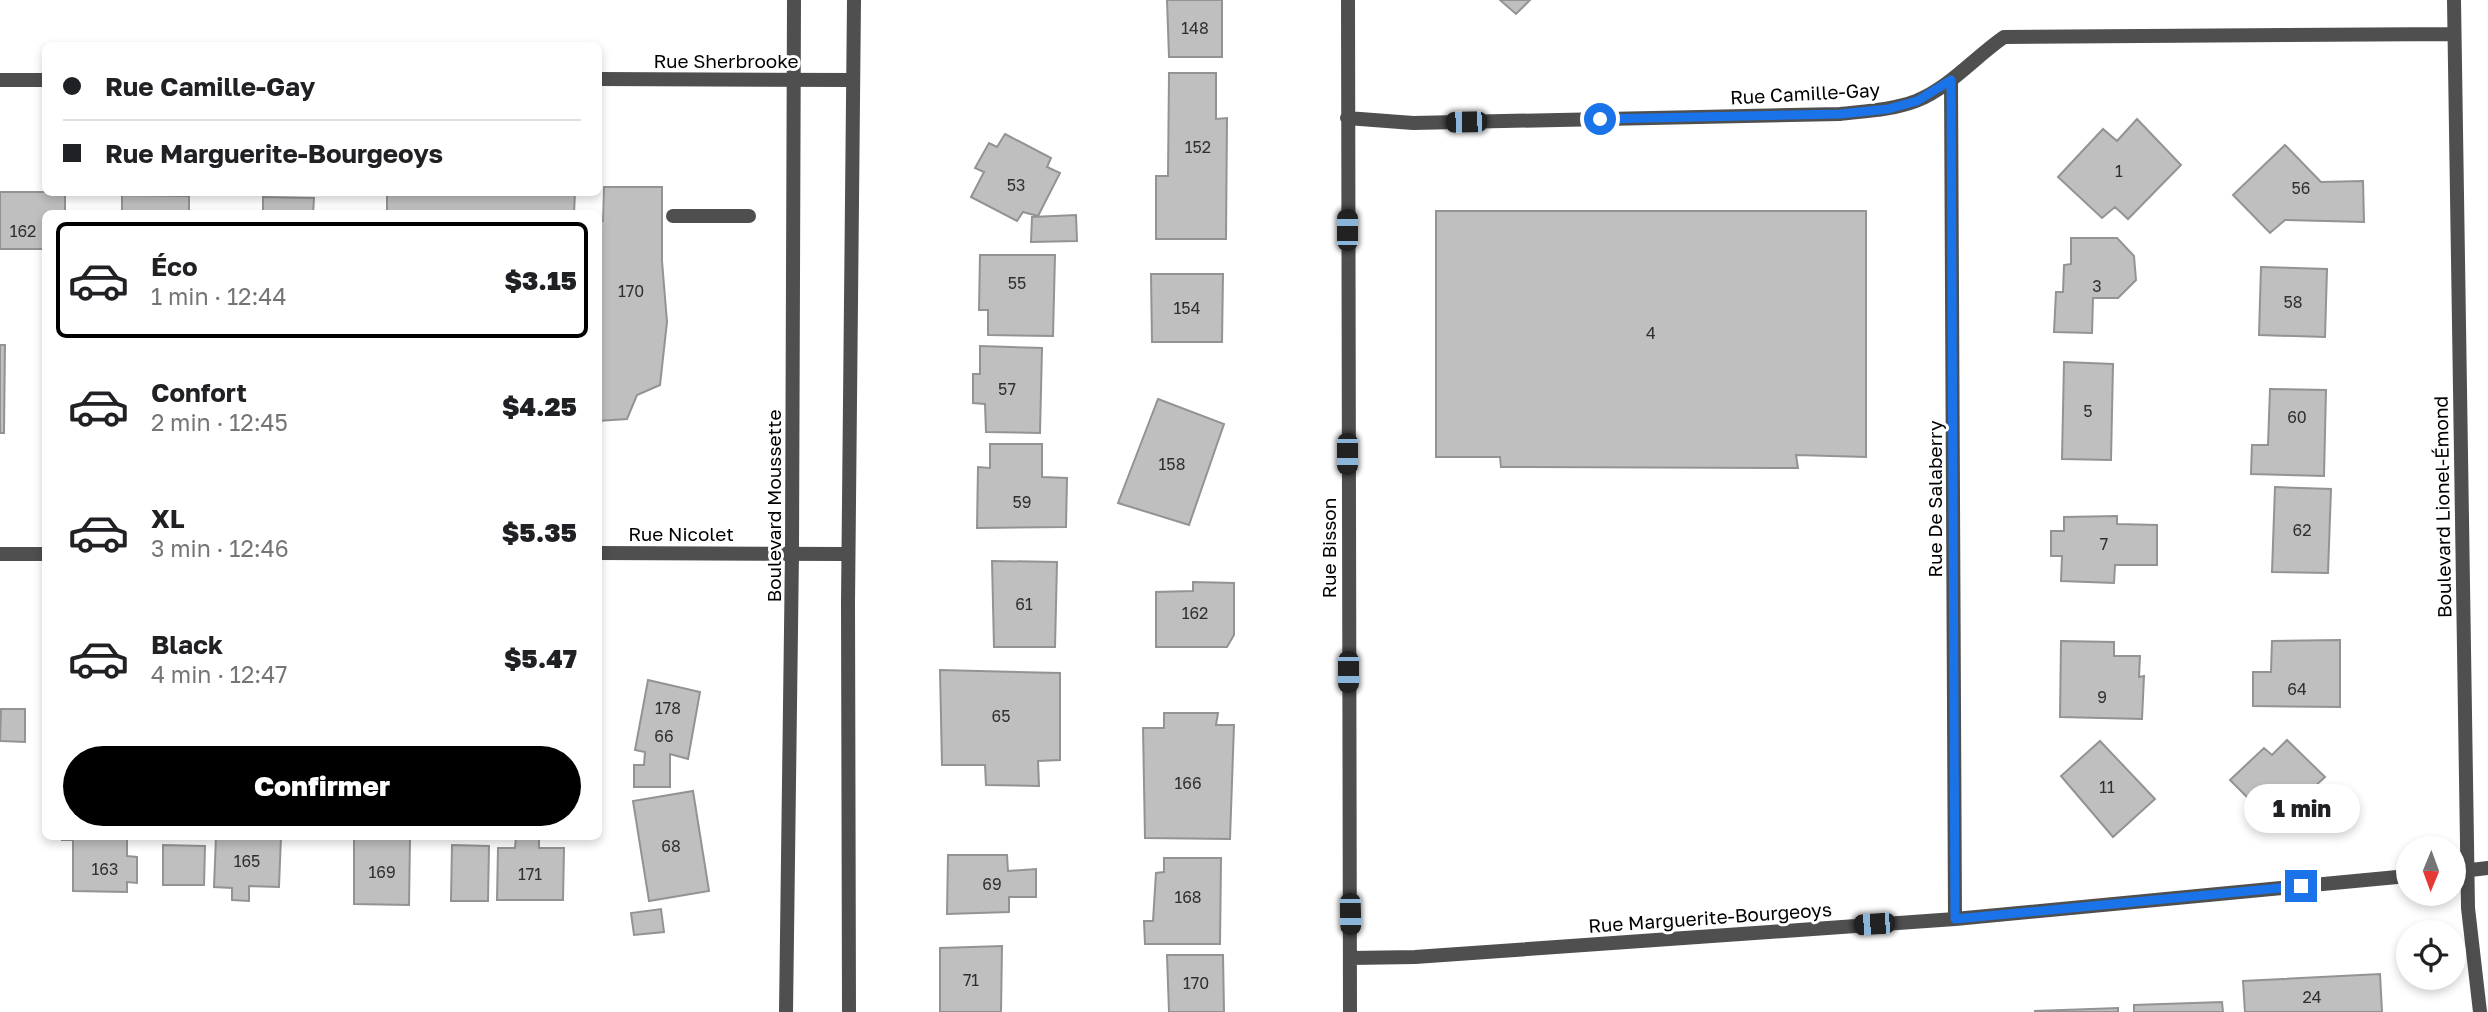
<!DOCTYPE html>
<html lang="fr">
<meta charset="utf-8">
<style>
:root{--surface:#fff;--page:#f6f6f6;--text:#202124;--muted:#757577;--line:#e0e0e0;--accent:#000}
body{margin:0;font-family:"Golos Text",sans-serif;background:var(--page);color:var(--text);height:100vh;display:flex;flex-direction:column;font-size:26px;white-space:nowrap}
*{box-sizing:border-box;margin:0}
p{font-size:23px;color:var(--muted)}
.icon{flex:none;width:38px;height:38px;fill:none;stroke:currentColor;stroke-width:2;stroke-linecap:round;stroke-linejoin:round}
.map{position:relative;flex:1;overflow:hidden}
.side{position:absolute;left:42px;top:210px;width:560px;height:630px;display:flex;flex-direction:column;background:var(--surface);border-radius:10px;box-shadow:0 4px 10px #0003}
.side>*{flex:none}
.banner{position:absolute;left:42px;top:42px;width:560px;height:154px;border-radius:10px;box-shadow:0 4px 10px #0003;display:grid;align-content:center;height:154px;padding:0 21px;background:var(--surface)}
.needle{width:46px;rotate:181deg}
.fabs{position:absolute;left:2396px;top:836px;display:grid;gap:14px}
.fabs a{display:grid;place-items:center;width:70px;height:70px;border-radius:50%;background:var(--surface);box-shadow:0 4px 10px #0003;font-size:35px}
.end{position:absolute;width:32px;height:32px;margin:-16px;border:9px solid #1a73e8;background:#fff;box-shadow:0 0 0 4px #fff}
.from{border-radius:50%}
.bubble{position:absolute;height:49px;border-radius:24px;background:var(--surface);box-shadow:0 4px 10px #0003;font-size:23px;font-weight:800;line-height:49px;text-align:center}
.car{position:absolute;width:21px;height:42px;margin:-21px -10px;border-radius:9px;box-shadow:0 0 5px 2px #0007;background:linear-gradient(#222 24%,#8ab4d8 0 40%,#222 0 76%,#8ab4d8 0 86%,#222 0)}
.banner b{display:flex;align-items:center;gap:24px;height:66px;font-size:26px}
.banner b+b{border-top:2px solid var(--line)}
.banner i{width:18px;height:18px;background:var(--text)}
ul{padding:12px 0 0;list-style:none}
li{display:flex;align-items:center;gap:21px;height:116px;margin:0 14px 10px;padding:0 7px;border:4px solid transparent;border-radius:10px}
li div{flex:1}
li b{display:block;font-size:26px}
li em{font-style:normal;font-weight:800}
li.active{border-color:var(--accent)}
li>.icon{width:63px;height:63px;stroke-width:1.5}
.cta{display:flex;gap:14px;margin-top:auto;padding:14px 21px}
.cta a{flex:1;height:80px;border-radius:42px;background:var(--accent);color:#fff;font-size:28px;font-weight:800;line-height:80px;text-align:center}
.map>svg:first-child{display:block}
.building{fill:#bfbfbf;stroke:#939393;stroke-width:2}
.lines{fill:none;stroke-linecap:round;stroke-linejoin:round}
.service{stroke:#4f4f4f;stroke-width:14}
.minor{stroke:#4f4f4f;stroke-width:14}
.tertiary{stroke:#4f4f4f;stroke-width:14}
.route{stroke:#1a73e8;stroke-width:9}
.labels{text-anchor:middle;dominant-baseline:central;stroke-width:6;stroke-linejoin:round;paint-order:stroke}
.number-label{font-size:16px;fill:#303030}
.street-label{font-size:19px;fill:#000;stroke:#fff}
</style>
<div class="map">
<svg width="2488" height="1012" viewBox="0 0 2488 1012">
<rect width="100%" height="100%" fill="#fff"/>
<path class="building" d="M1167,0H1222V57H1169Z
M1500,0H1530L1516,14Z
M1169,73H1216V119L1227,118L1226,239H1156V176H1168Z
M2137,119L2181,165L2128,219L2115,207L2102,218L2058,177L2103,129L2117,141Z
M1005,134L1051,158L1047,167L1060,173L1038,216L1023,212L1017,221L971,197L984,172L975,168L989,143L997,147Z
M2285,145L2321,182L2363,181L2364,222L2285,220L2270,233L2233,195Z
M604,187H662V261L667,322L660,385L637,395L627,419L598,421V221H603Z
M0,192H65V214H46V249H0Z
M387,192H575L574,214H387Z
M122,195L189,196V214H122Z
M263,197L314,198L313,214H263Z
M1436,211H1866V457L1796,455L1798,468L1501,467L1500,457H1436Z
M1076,215L1077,241L1031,242L1032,217Z
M2071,238H2117L2134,256L2136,280L2118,298H2093L2092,333L2054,332L2056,292H2063L2064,265L2071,264Z
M980,255H1055L1053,336L988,335V310H979Z
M2261,267L2327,269L2325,337L2259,335Z
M1151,274H1223L1222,342H1152Z
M0,345H5L4,433H0Z
M980,346L1042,348L1040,433L986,432L985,404L973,403V374H980Z
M2064,362L2113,364L2111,460L2062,459Z
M2270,389L2326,390L2324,476L2251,474L2252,445H2268Z
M1158,399L1224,424L1189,525L1118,503Z
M990,444H1042V477L1067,478L1066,527L977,528L978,467L990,468Z
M2275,487L2331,489L2328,573L2272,572Z
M2117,516V524L2157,525V565H2115L2114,583L2061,581L2062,556H2051V531H2064V517Z
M992,561L1057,562L1055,647H994Z
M1193,582L1234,583V635L1227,647H1156V592L1193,591Z
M2340,640V707L2253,706V672H2271L2272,641Z
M2061,641L2114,642V656H2140L2139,677L2144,676L2142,719L2060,717Z
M940,670L1060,673V760L1038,761L1039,786L986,785L985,765H942Z
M648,680L700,692L688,759L670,754V787H634V765H644L645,752L635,750Z
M1,709H25V742L0,741Z
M1164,713H1218L1216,725H1234L1230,839L1145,838L1143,728H1164Z
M2287,740L2325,777L2274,824L2230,780L2264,748L2272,755Z
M2100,741L2155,799L2113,837L2061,776Z
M693,791L709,891L649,901L633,801Z
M62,836H127V856L137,857V883L127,882V892L73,891V840H62Z
M216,836H281L279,887L249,886V901L232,900V888L214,887Z
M516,836H539V848H564L563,900H497L498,848H515Z
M354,839H410L409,905L354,904Z
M163,845L205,846L204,885H163Z
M452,845L489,846L488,901H451Z
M948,855H1007L1008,871L1036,869V897H1009V912L947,914Z
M1164,858H1221L1220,944H1145L1144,921H1153L1156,873L1164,872Z
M661,909L664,932L634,935L631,913Z
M1002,946L1001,1012H940V948Z
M1167,955H1223L1224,1012H1169Z
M2380,974L2382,1012H2245L2243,981Z
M2222,1002L2223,1012H2134V1005Z
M2118,1008V1012L2034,1011Z"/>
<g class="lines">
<path class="service" d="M673,216H749"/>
<path class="minor" d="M1348,0L1350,1012
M2454,0L2468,908L2480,1012
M598,79L853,80
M0,80H46
M1951,80L1955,919
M1347,118L1413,123L1840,114C1866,111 1892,110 1916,101C1949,88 1975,57 2004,37L2454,34
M598,553L848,554
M0,554H46
M2454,872L2488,868
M1350,958L1415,957L1955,919L2408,876"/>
<path class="tertiary" d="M786,1012L792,553L794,0
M849,1012L848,603L854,0"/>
</g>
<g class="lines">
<path class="route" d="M1600,119L1840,114L1888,109L1917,101L1951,80L1955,919L2301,886"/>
</g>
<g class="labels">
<g class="number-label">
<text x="1195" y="28">148</text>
<text x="1198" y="147">152</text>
<text x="2119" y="171">1</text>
<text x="1016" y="185">53</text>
<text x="2301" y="188">56</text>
<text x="23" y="231">162</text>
<text x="1017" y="283">55</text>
<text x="2097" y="286">3</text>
<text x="631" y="291">170</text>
<text x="2293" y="302">58</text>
<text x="1187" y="308">154</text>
<text x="1651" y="333">4</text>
<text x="1007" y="389">57</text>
<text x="2088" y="411">5</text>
<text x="2297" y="417">60</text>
<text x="1172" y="464">158</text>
<text x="1022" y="502">59</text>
<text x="2302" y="530">62</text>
<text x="2104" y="544">7</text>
<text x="1024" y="604">61</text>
<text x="1195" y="613">162</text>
<text x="2297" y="689">64</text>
<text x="2102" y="697">9</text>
<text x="668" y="708">178</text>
<text x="1001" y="716">65</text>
<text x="664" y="736">66</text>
<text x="1188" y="783">166</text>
<text x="2107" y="787">11</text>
<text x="671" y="846">68</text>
<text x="247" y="861">165</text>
<text x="105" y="869">163</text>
<text x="382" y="872">169</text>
<text x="530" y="874">171</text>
<text x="992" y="884">69</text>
<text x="1188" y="897">168</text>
<text x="971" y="980">71</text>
<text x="1196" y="983">170</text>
<text x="2312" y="997">24</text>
</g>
<g class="street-label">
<text x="726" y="60">Rue Sherbrooke</text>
<text transform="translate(1805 93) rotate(-3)">Rue Camille-Gay</text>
<text transform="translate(1934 499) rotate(-90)">Rue De Salaberry</text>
<text transform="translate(773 506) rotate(-90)">Boulevard Moussette</text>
<text transform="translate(2442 507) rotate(-91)">Boulevard Lionel-Émond</text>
<text x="681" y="533">Rue Nicolet</text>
<text transform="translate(1328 548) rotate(-90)">Rue Bisson</text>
<text transform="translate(1710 917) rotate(-4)">Rue Marguerite-Bourgeoys</text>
</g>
</g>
</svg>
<div class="fabs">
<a><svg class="needle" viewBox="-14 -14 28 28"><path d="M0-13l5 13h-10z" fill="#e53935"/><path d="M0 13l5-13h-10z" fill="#757577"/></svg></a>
<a><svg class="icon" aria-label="locate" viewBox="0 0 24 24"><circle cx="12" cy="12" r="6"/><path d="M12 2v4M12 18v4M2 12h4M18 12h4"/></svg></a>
</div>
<i class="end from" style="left:1600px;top:119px"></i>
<i class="end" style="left:2301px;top:886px"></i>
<div class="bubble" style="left:2244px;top:784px;width:116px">1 min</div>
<i class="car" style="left:1466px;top:122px;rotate:269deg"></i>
<i class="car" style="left:1347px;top:230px;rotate:0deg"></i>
<i class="car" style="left:1347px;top:454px;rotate:180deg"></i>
<i class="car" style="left:1348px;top:672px;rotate:180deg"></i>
<i class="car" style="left:1350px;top:914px;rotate:179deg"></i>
<i class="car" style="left:1874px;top:924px;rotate:266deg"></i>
<div class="banner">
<b><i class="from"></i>Rue Camille-Gay</b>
<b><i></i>Rue Marguerite-Bourgeoys</b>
</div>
<section class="side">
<ul>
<li class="active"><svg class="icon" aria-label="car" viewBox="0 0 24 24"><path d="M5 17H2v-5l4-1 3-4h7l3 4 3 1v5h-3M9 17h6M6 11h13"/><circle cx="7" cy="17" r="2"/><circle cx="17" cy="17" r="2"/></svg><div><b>Éco</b><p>1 min · 12:44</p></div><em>$3.15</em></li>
<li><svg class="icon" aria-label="car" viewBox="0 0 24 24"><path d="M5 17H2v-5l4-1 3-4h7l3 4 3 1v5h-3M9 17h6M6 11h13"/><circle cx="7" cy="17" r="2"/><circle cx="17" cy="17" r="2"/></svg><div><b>Confort</b><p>2 min · 12:45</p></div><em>$4.25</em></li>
<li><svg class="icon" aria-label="car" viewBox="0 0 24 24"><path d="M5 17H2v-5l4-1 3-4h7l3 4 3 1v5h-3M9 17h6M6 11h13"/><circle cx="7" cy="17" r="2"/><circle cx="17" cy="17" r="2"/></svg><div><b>XL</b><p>3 min · 12:46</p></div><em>$5.35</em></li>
<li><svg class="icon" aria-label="car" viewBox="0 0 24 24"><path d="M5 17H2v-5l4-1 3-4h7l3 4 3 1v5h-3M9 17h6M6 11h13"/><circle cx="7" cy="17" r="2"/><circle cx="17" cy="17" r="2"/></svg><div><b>Black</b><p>4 min · 12:47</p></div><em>$5.47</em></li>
</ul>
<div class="cta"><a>Confirmer</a></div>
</section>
</div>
